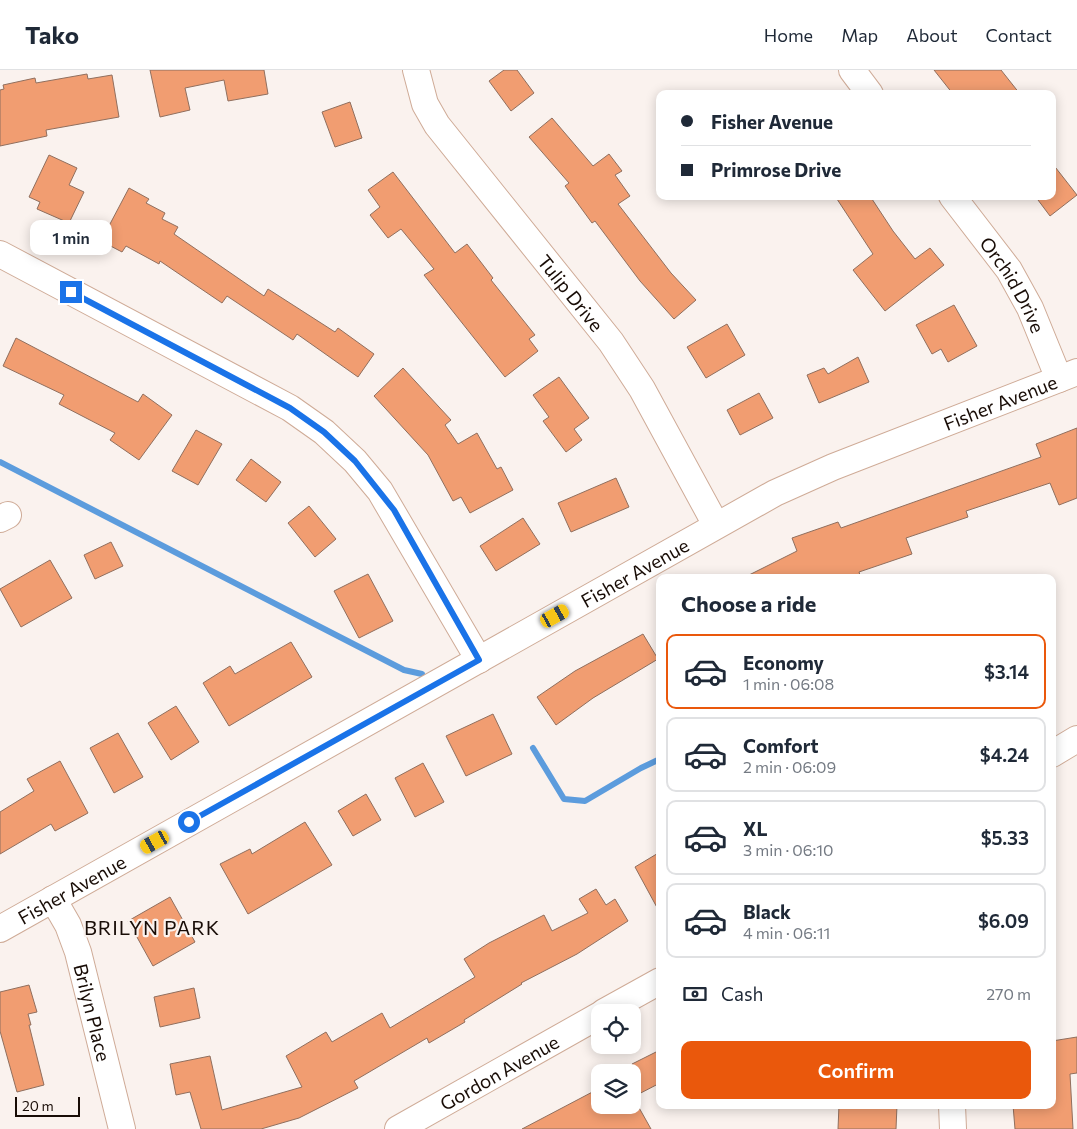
<!DOCTYPE html>
<meta charset="utf-8">
<style>
:root{--surface:#fff;--page:#f2f2f3;--text:#1f2937;--muted:#747a83;--line:#e0e1e3;--accent:#ea580c}
body{margin:0;font-family:Commissioner,sans-serif;background:var(--page);color:var(--text);height:100vh;display:flex;flex-direction:column;font-size:19px;white-space:nowrap}
*{box-sizing:border-box;margin:0}
p{font-size:16px;color:var(--muted)}
.icon{flex:none;width:28px;height:28px;fill:none;stroke:currentColor;stroke-width:2;stroke-linecap:round;stroke-linejoin:round}
.map{position:relative;flex:1;overflow:hidden}
.details{position:absolute;left:656px;top:504px;width:400px;height:535px;display:flex;flex-direction:column;background:var(--surface);border-radius:10px;box-shadow:0 2px 12px #0003}
.details>*{flex:none}
.top-card{position:absolute;left:656px;top:20px;width:400px;height:110px;border-radius:10px;box-shadow:0 2px 12px #0003;display:grid;align-content:center;height:110px;padding:0 25px;background:var(--surface)}
.tools{position:absolute;left:591px;top:934px;display:grid;gap:10px}
.tools a{display:grid;place-items:center;width:50px;height:50px;border-radius:10px;background:var(--surface);box-shadow:0 2px 12px #0003;font-size:25px}
.scale{position:absolute;left:15px;bottom:12px;width:65px;box-sizing:border-box;padding-left:5px;border:2px solid #180c06;border-top:0;font-size:14px;line-height:18px;white-space:nowrap;color:#180c06;-webkit-text-stroke:4px #faf2ee;paint-order:stroke}
.end{position:absolute;width:22px;height:22px;margin:-11px;border:6px solid #1a73e8;background:#fff;box-shadow:0 0 0 2px #fff}
.from{border-radius:50%}
.bubble{position:absolute;height:35px;border-radius:10px;background:var(--surface);box-shadow:0 2px 12px #0003;font-size:16px;font-weight:600;line-height:35px;text-align:center}
.car{position:absolute;width:15px;height:30px;margin:-15px -8px;border-radius:6px;box-shadow:0 0 4px 1px #0007;background:linear-gradient(#f5c518 24%,#345 0 40%,#f5c518 0 76%,#345 0 86%,#f5c518 0)}
.top-card b{display:flex;align-items:center;gap:18px;height:48px;font-size:19px}
.top-card b+b{border-top:1px solid var(--line)}
.top-card i{width:12px;height:12px;background:var(--text)}
ul{padding:0;list-style:none}
li{display:flex;align-items:center;gap:15px;height:75px;margin:0 10px 8px;padding:0 15px;border:2px solid var(--line);border-radius:10px}
li div{flex:1}
li b{display:block;font-size:19px}
li em{font-style:normal;font-weight:600}
li.current{border-color:var(--accent)}
li>.icon{width:45px;height:45px;stroke-width:1.5}
h2{padding:0 25px;font-size:22px;line-height:60px}
.pay{display:flex;align-items:center;gap:12px;height:55px;padding:0 25px;font-size:19px}
.pay p{margin-inline-start:auto}
.cta{display:flex;gap:10px;margin-top:auto;padding:10px 25px}
.cta a{flex:1;height:58px;border-radius:10px;background:var(--accent);color:#fff;font-size:20px;font-weight:600;line-height:58px;text-align:center}
header{display:flex;align-items:center;gap:30px;box-sizing:border-box;height:70px;padding:0 25px;background:var(--surface);border-bottom:1px solid var(--line)}
header strong{font-size:24px}
nav{display:flex;gap:28px;margin-inline-start:auto;font-size:18px}
.map>svg:first-child{display:block}
.lines{fill:none;stroke-linecap:round;stroke-linejoin:round}
.stream{stroke:#5c9cdd;stroke-width:6}
.building{fill:#f19d71;stroke:#906f5e}
.minor-casing{stroke:#cfab97;stroke-width:28}
.minor{stroke:#fff;stroke-width:26}
.route{stroke:#1a73e8;stroke-width:6}
.labels{text-anchor:middle;dominant-baseline:central;stroke-width:4.5;stroke-linejoin:round;paint-order:stroke}
.street-label{font-size:19px;fill:#180c06;stroke:#faf2ee}
.neighbourhood-label{font-size:20px;letter-spacing:1px;fill:#180c06;stroke:#faf2ee}
</style>
<header>
<strong>Tako</strong>
<nav><a>Home</a><a>Map</a><a>About</a><a>Contact</a></nav>
</header>
<div class="map">
<svg width="1077" height="1059" viewBox="0 0 1077 1059">
<rect width="100%" height="100%" fill="#faf2ee"/>
<g class="lines">
<path class="stream" d="M0,392L404,600L422,604
M533,678L564,729L585,731L641,698L660,689"/>
</g>
<path class="building" d="M150,0H264L268,24L228,31L224,10L185,18L190,40L160,47Z
M504,0H517L534,23L511,41L489,11Z
M934,0H1001L1020,24H953Z
M87,4L88,9L112,5L119,47L46,60L47,66L0,76V20L4,19L3,15L35,8L36,13Z
M350,32L362,68L335,77L322,42Z
M552,48L593,96L609,84L622,101L615,105L630,126L618,134L671,203L696,230L674,249L640,211L595,151L592,153L565,116L569,113L529,67Z
M49,85L77,98L69,115L84,122L69,153L37,139L40,132L29,127Z
M1052,93L1077,125L1050,146L1035,126H1052Z
M393,102L455,183L467,174L493,208L491,210L535,265L529,269L538,281L505,307L424,205L434,199L401,159L388,168L370,145L380,137L368,120Z
M129,118L149,129L146,133L165,143L162,149L178,157L174,164L264,226L268,219L335,262L338,258L374,284L358,307L297,264L293,270L227,226L222,233L160,191L159,194L126,176L122,182L101,171Z
M835,126H870L893,161L915,189L930,178L944,195L885,241L853,200L873,184Z
M954,235L977,276L948,292L941,279L932,284L916,255Z
M727,254L745,285L706,308L687,277Z
M16,268L138,332L143,324L172,345L139,390L110,370L115,363L59,334L64,325L3,296Z
M858,287L869,312L819,333L807,305L824,298L828,304Z
M403,298L451,350L445,355L458,374L477,363L497,399L501,397L513,420L470,443L461,427L453,431L428,385L374,326Z
M559,307L589,348L574,359L582,370L566,382L543,351L549,347L533,325Z
M759,323L773,348L740,365L727,340Z
M1077,358V428L1059,435L1050,413L966,441L968,447L906,468L912,484L859,502L861,508H743L797,481L792,468L838,452L841,458L1041,387L1036,374Z
M196,360L222,374L198,415L172,401Z
M251,389L281,412L266,432L236,410Z
M616,408L629,437L571,462L558,433Z
M309,436L336,469L315,487L288,453Z
M523,448L540,474L496,501L480,476Z
M111,472L123,496L95,509L84,485Z
M50,490L72,528L21,557L0,519Z
M368,504L393,551L359,568L334,521Z
M643,564L658,589L593,628L556,655L537,627L575,601Z
M291,572L312,607L229,656L203,613L230,596L235,604Z
M176,636L199,672L171,690L148,653Z
M493,644L512,684L466,706L446,666Z
M118,663L143,707L114,723L90,678Z
M60,691L88,743L55,761L51,754L0,784V742L34,721L27,709Z
M423,693L444,732L415,747L395,708Z
M366,724L381,750L353,766L338,741Z
M305,752L332,795L248,844L220,794L250,779L252,784Z
M660,782V843L635,797Z
M596,819L606,835L615,829L628,851L577,884L521,913L522,914L464,950L465,952L429,973L427,968L354,1011L358,1018L299,1048L261,1059H201L190,1022L176,1025L170,994L210,986L222,1040L302,1017L286,986L326,962L332,972L382,943L390,958L475,907L464,889L489,873L544,845L552,861L588,843L579,829Z
M170,827L195,872L153,896L128,851Z
M29,915L37,942L28,944L31,955H29L44,1015L17,1022L0,961V922Z
M194,918L200,948L160,957L154,927Z
M1077,967V1003L1070,1004L1073,1059H1015L1013,1035H1052V971Z
M660,980V1013L633,1027L651,1059H522L600,1018V1035H632V1002H629L632,1001V994Z
M839,1035H897L896,1059H838Z"/>
<g class="lines">
<g class="minor-casing">
<g id="minor">
<path id="s1" d="M416,0L425,34L437,55L611,272L642,319L716,455"/>
<path d="M852,0L870,24"/>
<path id="s2" d="M952,126L1009,200L1030,238L1059,309"/>
<path d="M0,184L290,338L324,362L355,391L380,421L479,590"/>
<path d="M0,449L8,445"/>
<path d="M1052,684L1077,669"/>
<path id="s3" d="M53,829L68,855L78,882L122,1059"/>
<path id="s4" d="M0,859L775,423L833,397L1077,302"/>
<path d="M604,942L660,911"/>
<path d="M952,1035L953,1059"/>
<path id="s5" d="M398,1059L600,945"/>
</g>
</g>
<use href="#minor" class="minor"/>
</g>
<g class="lines">
<path class="route" d="M71,222L290,338L324,362L355,391L394,440L479,590L189,752"/>
</g>
<g class="labels">
<g class="street-label">
<text stroke="none"><textPath href="#s2" startOffset="108">Orchid Drive</textPath></text>
<text stroke="none"><textPath href="#s1" startOffset="274">Tulip Drive</textPath></text>
<text stroke="none"><textPath href="#s4" startOffset="1132">Fisher Avenue</textPath></text>
<text stroke="none"><textPath href="#s4" startOffset="728">Fisher Avenue</textPath></text>
<text stroke="none"><textPath href="#s4" startOffset="82">Fisher Avenue</textPath></text>
<text stroke="none"><textPath href="#s3" startOffset="121">Brilyn Place</textPath></text>
<text stroke="none"><textPath href="#s5" startOffset="116">Gordon Avenue</textPath></text>
</g>
<g class="neighbourhood-label">
<text x="152" y="857">BRILYN PARK</text>
</g>
</g>
</svg>
<div class="tools">
<a><svg class="icon" aria-label="locate" viewBox="0 0 24 24"><circle cx="12" cy="12" r="6"/><path d="M12 2v4M12 18v4M2 12h4M18 12h4"/></svg></a>
<a><svg class="icon" aria-label="layers" viewBox="0 0 24 24"><path d="M12 4l9 5-9 5-9-5zM3 14l9 5 9-5"/></svg></a>
</div>
<div class="scale">20 m</div>
<i class="end from" style="left:189px;top:752px"></i>
<i class="end" style="left:71px;top:222px"></i>
<div class="bubble" style="left:30px;top:150px;width:82px">1 min</div>
<i class="car" style="left:555px;top:546px;rotate:61deg"></i>
<i class="car" style="left:155px;top:772px;rotate:241deg"></i>
<div class="top-card">
<b><i class="from"></i>Fisher Avenue</b>
<b><i></i>Primrose Drive</b>
</div>
<section class="details">
<h2>Choose a ride</h2>
<ul>
<li class="current"><svg class="icon" aria-label="car" viewBox="0 0 24 24"><path d="M5 17H2v-5l4-1 3-4h7l3 4 3 1v5h-3M9 17h6M6 11h13"/><circle cx="7" cy="17" r="2"/><circle cx="17" cy="17" r="2"/></svg><div><b>Economy</b><p>1 min · 06:08</p></div><em>$3.14</em></li>
<li><svg class="icon" aria-label="car" viewBox="0 0 24 24"><path d="M5 17H2v-5l4-1 3-4h7l3 4 3 1v5h-3M9 17h6M6 11h13"/><circle cx="7" cy="17" r="2"/><circle cx="17" cy="17" r="2"/></svg><div><b>Comfort</b><p>2 min · 06:09</p></div><em>$4.24</em></li>
<li><svg class="icon" aria-label="car" viewBox="0 0 24 24"><path d="M5 17H2v-5l4-1 3-4h7l3 4 3 1v5h-3M9 17h6M6 11h13"/><circle cx="7" cy="17" r="2"/><circle cx="17" cy="17" r="2"/></svg><div><b>XL</b><p>3 min · 06:10</p></div><em>$5.33</em></li>
<li><svg class="icon" aria-label="car" viewBox="0 0 24 24"><path d="M5 17H2v-5l4-1 3-4h7l3 4 3 1v5h-3M9 17h6M6 11h13"/><circle cx="7" cy="17" r="2"/><circle cx="17" cy="17" r="2"/></svg><div><b>Black</b><p>4 min · 06:11</p></div><em>$6.09</em></li>
</ul>
<div class="pay"><svg class="icon" aria-label="cash" viewBox="0 0 24 24"><path d="M3 7h18v10H3z"/><circle cx="12" cy="12" r="2"/></svg>Cash<p>270 m</p></div>
<div class="cta"><a>Confirm</a></div>
</section>
</div>
